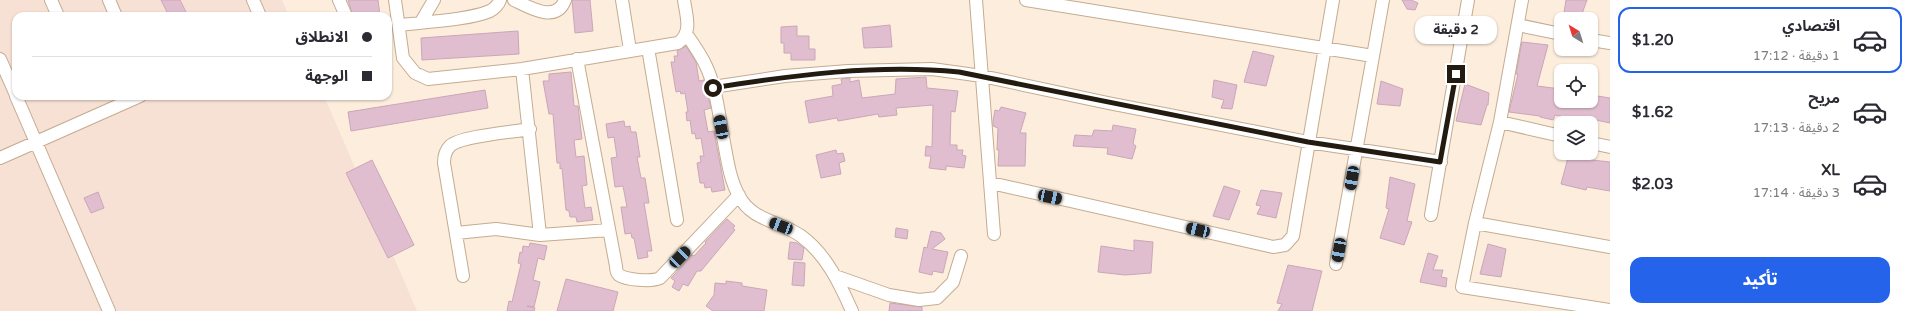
<!DOCTYPE html>
<html lang="ar">
<meta charset="utf-8">
<style>
:root{--surface:#fff;--page:#f2f2f3;--text:#2b2b33;--muted:#7c7c81;--line:#e1e1e2;--accent:#2563eb}
body{margin:0;font-family:"Varela Round","Noto Sans Arabic",sans-serif;background:var(--page);color:var(--text);direction:rtl;height:100vh;display:flex;flex-direction:column;font-size:15px;white-space:nowrap}
*{box-sizing:border-box;margin:0}
p{font-size:13px;color:var(--muted)}
.icon{flex:none;width:22px;height:22px;fill:none;stroke:currentColor;stroke-width:2;stroke-linecap:round;stroke-linejoin:round}
.map{position:relative;flex:1;overflow:hidden;direction:ltr}
.side{display:flex;flex-direction:column;background:var(--surface);width:300px}
.side>*{flex:none}
.guide{position:absolute;left:12px;top:12px;width:380px;height:88px;border-radius:12px;box-shadow:0 1px 3px #0004;direction:rtl;display:grid;align-content:center;height:88px;padding:0 20px;background:var(--surface)}
.needle{width:26px;rotate:322deg}
.buttons{position:absolute;left:1554px;top:12px;display:grid;gap:8px}
.buttons a{display:grid;place-items:center;width:44px;height:44px;border-radius:8px;background:var(--surface);box-shadow:0 1px 3px #0004;font-size:20px}
.end{position:absolute;width:18px;height:18px;margin:-9px;border:5px solid #231b10;background:#fff;box-shadow:0 0 0 2px #fff}
.from{border-radius:50%}
.bubble{position:absolute;height:28px;border-radius:12px;background:var(--surface);box-shadow:0 1px 3px #0004;font-size:13px;font-weight:800;line-height:28px;text-align:center;direction:rtl}
.car{position:absolute;width:12px;height:24px;margin:-12px -6px;border-radius:5px;box-shadow:0 0 3px 1px #0007;background:linear-gradient(#222 24%,#8ab4d8 0 40%,#222 0 76%,#8ab4d8 0 86%,#222 0)}
.guide b{display:flex;align-items:center;gap:14px;height:38px;font-size:15px}
.guide b+b{border-top:1px solid var(--line)}
.guide i{width:10px;height:10px;background:var(--text)}
ul{padding:7px 0 0;list-style:none}
li{display:flex;align-items:center;gap:12px;height:66px;margin:0 8px 6px;padding:0 12px;border:2px solid transparent;border-radius:12px}
li div{flex:1}
li b{display:block;font-size:15px}
li em{font-style:normal;font-weight:800}
li.selected{border-color:var(--accent)}
li>.icon{width:36px;height:36px;stroke-width:1.5}
.cta{display:flex;gap:8px;margin-top:auto;padding:8px 20px}
.cta a{flex:1;height:46px;border-radius:12px;background:var(--accent);color:#fff;font-size:16px;font-weight:800;line-height:46px;text-align:center}
main{display:flex;flex:1;min-height:0}
.map>svg:first-child{display:block}
.industrial{fill:#f7e0d4}
.building{fill:#e1becf;stroke:#c9a7b8}
.lines{fill:none;stroke-linecap:round;stroke-linejoin:round}
.minor-casing{stroke:#c4ac91;stroke-width:14}
.minor{stroke:#fff;stroke-width:12}
.route{stroke:#231b10;stroke-width:5}
</style>
<main>
<section class="side">
<ul>
<li class="selected"><svg class="icon" aria-label="car" viewBox="0 0 24 24"><path d="M5 17H2v-5l4-1 3-4h7l3 4 3 1v5h-3M9 17h6M6 11h13"/><circle cx="7" cy="17" r="2"/><circle cx="17" cy="17" r="2"/></svg><div><b>اقتصادي</b><p>1 دقيقة · 17:12</p></div><em>$1.20</em></li>
<li><svg class="icon" aria-label="car" viewBox="0 0 24 24"><path d="M5 17H2v-5l4-1 3-4h7l3 4 3 1v5h-3M9 17h6M6 11h13"/><circle cx="7" cy="17" r="2"/><circle cx="17" cy="17" r="2"/></svg><div><b>مريح</b><p>2 دقيقة · 17:13</p></div><em>$1.62</em></li>
<li><svg class="icon" aria-label="car" viewBox="0 0 24 24"><path d="M5 17H2v-5l4-1 3-4h7l3 4 3 1v5h-3M9 17h6M6 11h13"/><circle cx="7" cy="17" r="2"/><circle cx="17" cy="17" r="2"/></svg><div><b>XL</b><p>3 دقيقة · 17:14</p></div><em>$2.03</em></li>
</ul>
<div class="cta"><a>تأكيد</a></div>
</section>
<div class="map">
<svg width="1610" height="311" viewBox="0 0 1610 311">
<rect width="100%" height="100%" fill="#fceddc"/>
<path class="industrial" d="M0,0H282L289,16H16V96H324L417,311H0Z"/>
<path class="building" d="M161,0H180L188,16H169Z
M348,0H378L380,16H353Z
M572,0H590L593,31L575,33Z
M1402,0H1411L1418,3L1415,10L1407,9Z
M1566,0H1587L1580,19H1563Z
M890,25L892,47L864,48L862,28Z
M797,26V36H809V49H815V60H791V53H784V43H781V27Z
M518,31L519,54L422,60L421,38Z
M1522,42L1548,45L1537,86L1561,89V101H1591V95L1610,98V123L1591,119L1587,123H1573L1572,119L1555,115L1553,120L1540,117V116L1509,112L1518,74H1516Z
M686,46L696,62L699,81L704,80L705,85L711,108L704,110L708,132L714,131L725,190L712,192L711,187L705,188L704,183H700L697,163L701,162L700,156H704L701,138L696,139L695,133L692,134L690,120L687,121L686,112H688L685,93L681,94L680,91L676,92L671,62H675L674,56H678L677,51Z
M1253,51L1274,56L1266,86L1244,82Z
M571,72L574,106H578L582,139L574,140L576,157L584,156L587,185L582,186L585,208L591,207L593,220L577,222L576,217H570L569,211L566,210L562,168L560,169V163H557L553,114H549L543,81H549V74Z
M926,77L927,88L958,91L955,112L951,111L950,145H957V150H963L962,155L966,156L964,168L946,166V170L929,168L931,156H925L926,146L932,147L933,105L896,108L897,115L879,117L878,114L838,121L837,118L809,123L805,101L833,96L832,86L842,84L841,79L850,78V82L859,80L862,98L895,94L896,79Z
M1214,80L1237,85L1232,109L1221,108L1224,100L1212,97Z
M1381,81L1403,89L1400,106L1377,104Z
M1465,84L1489,93L1488,105H1487L1481,125L1456,121Z
M485,90L488,108L351,131L348,112Z
M1001,107L1026,113L1020,133H1026L1025,166H998L999,150H997L998,128L993,126V121L995,110L999,111Z
M624,121L625,127L630,126L631,132H636L640,157H637L641,178H645L649,203H644L652,251H647L648,257L638,259L634,238H632L631,233L625,234L621,207H627L623,186L615,187L611,158L617,157L614,137L608,138L606,124Z
M1113,125L1136,129L1133,144L1136,146L1132,159L1107,154L1108,148L1073,146L1075,135L1092,136L1094,130L1112,131Z
M836,150L837,154L843,153L845,161L839,163L841,174L821,178L816,155Z
M1569,154L1593,156L1592,160L1610,162V191L1587,187L1586,190L1561,184Z
M372,160L414,245L388,258L346,173Z
M1390,177L1415,184L1407,221L1412,222L1404,245L1380,238L1389,209L1386,208Z
M1224,186L1240,191L1229,220L1213,216Z
M1261,190L1282,193L1276,218L1257,214L1261,206L1256,205Z
M98,192L104,208L91,213L84,198Z
M727,219L735,226L733,228L735,230L701,271H697L688,286L683,284L679,291L672,287L675,281L671,278L674,275L692,255L694,256L706,243L705,242Z
M896,228L908,230L907,239L895,237Z
M931,231L941,233L945,239L932,249L948,252L943,273L933,271L932,275L919,272L924,247L927,248Z
M1134,240L1153,242L1151,273L1125,275L1098,272L1101,246L1134,251Z
M790,242L797,243L804,248L802,260L788,259Z
M530,243L547,246L544,260L538,258L533,280L540,282L534,307L527,306L535,308L534,311H507L509,301L512,302L521,264L518,263L520,252L522,253L523,246L529,247Z
M1488,244L1506,249L1501,277L1480,274Z
M1428,253L1438,256L1433,270H1443L1441,277L1447,278L1446,287L1420,282Z
M794,262L805,263L804,286L792,285Z
M1288,265L1322,271L1312,311H1278L1282,304L1277,303Z
M566,279L618,292L613,311H557Z
M726,281L742,283V286L767,290L764,311H713L706,306L714,295L715,283L726,284Z
M890,303L922,307V311H889Z"/>
<g class="lines">
<g class="minor-casing">
<path id="minor" d="M51,0L58,16
M109,0L115,14L114,16
M253,0L260,16
M339,0L346,16
M395,0L403,58L415,73L428,79L522,69L678,43C693,33 686,15 684,0
M514,0C529,7 556,24 565,0
M622,0L630,50
M976,0L994,234
M1026,0L1373,56
M1522,0L1500,122L1475,223L1462,287L1610,310
M421,22L434,0
M400,25C424,22 469,20 490,11C494,9 499,4 500,0
M1518,25L1561,34
M687,35C694,45 701,55 706,66C716,87 719,114 723,137C727,157 729,178 739,196C752,221 780,221 801,236C826,254 840,284 852,311
M1591,40L1610,43
M648,48L677,220
M0,59L16,95
M577,59L616,266C616,269 616,272 619,275C626,280 652,282 660,278L739,195
M522,69L540,235
M713,87L785,76L848,71L932,69L982,76L1108,103L1308,142L1441,162
M16,96L109,311
M1500,122L1561,136
M1591,143L1610,147
M0,158L140,96
M991,183L1273,247L1285,245L1293,236L1333,0
M1431,215L1468,0
M1475,223L1610,247
M456,233L496,229L540,235L609,230
M1336,264L1383,0
M463,276L444,163C444,157 445,151 450,146C460,136 514,132 530,129
M835,276L889,295L919,300L937,298L953,282L961,256"/>
</g>
<use href="#minor" class="minor"/>
</g>
<g class="lines">
<path class="route" d="M713,88C794,75 876,64 959,72L1308,142L1440,162L1456,74"/>
</g>
</svg>
<div class="buttons">
<a><svg class="needle" viewBox="-14 -14 28 28"><path d="M0-13l5 13h-10z" fill="#e53935"/><path d="M0 13l5-13h-10z" fill="#7c7c81"/></svg></a>
<a><svg class="icon" aria-label="locate" viewBox="0 0 24 24"><circle cx="12" cy="12" r="6"/><path d="M12 2v4M12 18v4M2 12h4M18 12h4"/></svg></a>
<a><svg class="icon" aria-label="layers" viewBox="0 0 24 24"><path d="M12 4l9 5-9 5-9-5zM3 14l9 5 9-5"/></svg></a>
</div>
<i class="end from" style="left:713px;top:88px"></i>
<i class="end" style="left:1456px;top:74px"></i>
<div class="bubble" style="left:1415px;top:16px;width:82px">2 دقيقة</div>
<i class="car" style="left:721px;top:127px;rotate:349deg"></i>
<i class="car" style="left:1352px;top:178px;rotate:190deg"></i>
<i class="car" style="left:1050px;top:197px;rotate:102deg"></i>
<i class="car" style="left:781px;top:226px;rotate:291deg"></i>
<i class="car" style="left:1198px;top:230px;rotate:283deg"></i>
<i class="car" style="left:1339px;top:250px;rotate:190deg"></i>
<i class="car" style="left:680px;top:257px;rotate:44deg"></i>
<div class="guide">
<b><i class="from"></i>الانطلاق</b>
<b><i></i>الوجهة</b>
</div>
</div>
</main>
